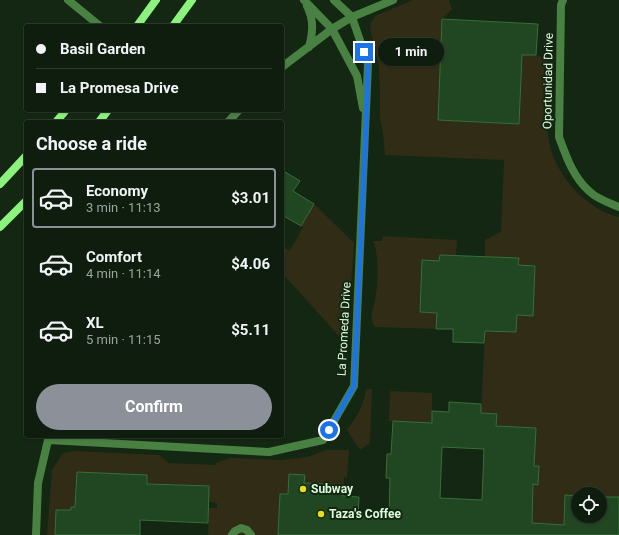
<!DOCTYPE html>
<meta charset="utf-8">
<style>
:root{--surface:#0e1d0e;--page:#1c2a1c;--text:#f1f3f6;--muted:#9ba29e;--line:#2e3b2e;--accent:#8c9099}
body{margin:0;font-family:Roboto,sans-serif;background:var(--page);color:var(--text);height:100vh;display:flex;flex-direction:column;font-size:15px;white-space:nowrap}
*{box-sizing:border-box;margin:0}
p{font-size:13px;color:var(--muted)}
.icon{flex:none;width:22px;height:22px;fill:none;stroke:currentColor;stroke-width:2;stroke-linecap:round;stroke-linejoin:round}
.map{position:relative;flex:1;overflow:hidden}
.side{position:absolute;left:24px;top:120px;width:260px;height:318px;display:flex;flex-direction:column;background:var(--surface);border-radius:4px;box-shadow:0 1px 3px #0004,0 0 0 1px var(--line)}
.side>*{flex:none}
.guide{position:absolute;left:24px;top:24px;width:260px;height:88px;border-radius:4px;box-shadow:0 1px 3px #0004,0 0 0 1px var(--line);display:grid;align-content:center;height:88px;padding:0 12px;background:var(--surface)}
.buttons{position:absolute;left:571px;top:487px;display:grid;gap:8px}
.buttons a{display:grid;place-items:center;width:36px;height:36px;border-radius:50%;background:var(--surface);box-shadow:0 1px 3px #0004,0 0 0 1px var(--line);font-size:20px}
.end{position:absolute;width:18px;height:18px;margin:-9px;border:5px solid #1a73e8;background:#fff;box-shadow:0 0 0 2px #fff}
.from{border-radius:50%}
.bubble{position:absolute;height:28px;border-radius:14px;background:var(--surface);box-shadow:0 1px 3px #0004,0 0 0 1px var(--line);font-size:13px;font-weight:700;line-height:28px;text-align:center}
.guide b{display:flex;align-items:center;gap:14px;height:38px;font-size:15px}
.guide b+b{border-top:1px solid var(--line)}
.guide i{width:10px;height:10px;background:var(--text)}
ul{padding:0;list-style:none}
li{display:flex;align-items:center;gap:12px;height:60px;margin:0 8px 6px;padding:0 4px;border:2px solid transparent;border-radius:4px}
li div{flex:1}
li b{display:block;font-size:15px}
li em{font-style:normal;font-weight:700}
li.on{border-color:var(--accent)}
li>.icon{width:36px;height:36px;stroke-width:1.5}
h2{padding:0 12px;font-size:18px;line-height:48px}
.cta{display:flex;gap:8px;margin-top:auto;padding:8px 12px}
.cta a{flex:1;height:46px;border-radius:24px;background:var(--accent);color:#fff;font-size:16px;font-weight:700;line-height:46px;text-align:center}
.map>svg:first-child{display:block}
.green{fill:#312c16}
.building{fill:#204622;stroke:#357038;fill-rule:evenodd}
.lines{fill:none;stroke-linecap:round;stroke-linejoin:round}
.street{stroke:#498142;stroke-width:8}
.secondary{stroke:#8bf27d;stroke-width:8}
.route{stroke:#1a73e8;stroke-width:5}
.poi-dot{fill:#e8de1b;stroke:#132713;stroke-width:1.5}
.labels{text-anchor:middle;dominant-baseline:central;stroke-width:4;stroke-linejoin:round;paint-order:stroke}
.street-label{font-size:12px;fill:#ddfcdc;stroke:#132713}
.poi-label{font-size:12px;font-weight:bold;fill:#ddfcdc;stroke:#132713;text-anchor:start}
</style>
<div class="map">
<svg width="619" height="535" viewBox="0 0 619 535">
<rect width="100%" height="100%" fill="#132713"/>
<path class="green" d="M413,0H449L452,9L442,19L438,120L519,124L522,55H536L550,60C550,83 545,120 549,142C556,176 586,209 619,217V497H600V494L565,495L564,525L532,523L533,490L532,484H538L532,466L534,461L536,428L485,425L481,413L485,331L516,332L517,315H533L535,266L518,265L519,259L485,257V240L501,232L504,160L385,155L383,133L380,118V91L379,66L370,29L371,23L375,16Z
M314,204L354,243L347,345L282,273V246L290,251L303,227L301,226Z
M383,236L457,240L456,255H440L439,261L422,260L420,312L437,313L436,329L375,327C367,316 375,307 376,294C378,280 379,255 373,241H382Z
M366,389H372L370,443L360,450L347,430C358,415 363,407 366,389Z
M390,391L432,393V418L443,419V423L389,421Z
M326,450H349L347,477H344V485L304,483V475L289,474L288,494H280L278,535H208L209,508H217V503L209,502V486L147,484V475L75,507H71V510H56L55,535H47L52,470L63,453L75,451L159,455L169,463L216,465V463L230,458L281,460L308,457Z"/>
<path class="building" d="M442,19L538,24L536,55H522L519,124L438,120Z
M282,170L300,181L293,191L314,204L301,226L282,215Z
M440,255L519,258L518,265L535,266L533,316L517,315L516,332L485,331L484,343L453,342V329H436L437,313L420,312L422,260L439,261Z
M449,402L481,404V413L497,414L496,426L536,428L534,466H539L538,485L533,484L532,523L564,525L565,495L578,496V516H600V497H619V535H278L280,494H288L289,474L305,475L304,483L344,485L343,496L359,497L358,516L389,517L390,478H386L387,454H391L393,421L432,423V411L449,412ZM442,447L484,449L482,500L440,498Z
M77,472L147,475V484L209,486L208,523L140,520V535H55L56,510H71V507H75Z"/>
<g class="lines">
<path class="street" d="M68,0L100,26
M304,0L332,29L357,76L363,108
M563,0L561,5L559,137C566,156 573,177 589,191C597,199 609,203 619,207
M307,6C314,20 313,32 309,47
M282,67L332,29L352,17L393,0
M228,122L239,110
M48,440L269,452L323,440L354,386L368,64L352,17L334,0
M36,535L38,483L49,436
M232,535L235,531L241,528L247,530L251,535"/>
<path class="secondary" d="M137,26L156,0
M173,26L192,0
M56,122L66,110
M99,122L108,110
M0,184L26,156
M0,227L26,201"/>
</g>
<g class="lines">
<path class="route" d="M329,430L354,386L366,127L368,64L364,52"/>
</g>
<g class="poi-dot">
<circle cx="303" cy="489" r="4"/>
<circle cx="321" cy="514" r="4"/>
</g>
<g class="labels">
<g class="street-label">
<text transform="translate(548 81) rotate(-89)">Oportunidad Drive</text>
<text transform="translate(344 329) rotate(-87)">La Promeda Drive</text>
</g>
<g class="poi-label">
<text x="311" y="489">Subway</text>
<text x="329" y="514">Taza's Coffee</text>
</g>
</g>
</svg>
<div class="buttons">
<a><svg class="icon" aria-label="locate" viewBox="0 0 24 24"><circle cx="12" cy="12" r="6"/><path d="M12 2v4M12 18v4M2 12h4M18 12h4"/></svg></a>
</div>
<i class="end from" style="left:329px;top:430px"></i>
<i class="end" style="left:364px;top:52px"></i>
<div class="bubble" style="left:378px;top:38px;width:66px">1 min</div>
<div class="guide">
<b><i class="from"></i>Basil Garden</b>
<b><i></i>La Promesa Drive</b>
</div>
<section class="side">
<h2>Choose a ride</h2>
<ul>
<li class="on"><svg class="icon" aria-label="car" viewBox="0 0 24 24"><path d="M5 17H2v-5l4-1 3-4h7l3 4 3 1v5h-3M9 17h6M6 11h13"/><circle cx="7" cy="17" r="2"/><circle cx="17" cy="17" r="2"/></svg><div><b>Economy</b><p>3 min · 11:13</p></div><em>$3.01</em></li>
<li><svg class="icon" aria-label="car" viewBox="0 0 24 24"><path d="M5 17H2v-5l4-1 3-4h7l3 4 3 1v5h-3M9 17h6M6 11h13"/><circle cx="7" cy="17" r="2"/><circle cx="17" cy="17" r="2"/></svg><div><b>Comfort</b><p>4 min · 11:14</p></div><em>$4.06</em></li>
<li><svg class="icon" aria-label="car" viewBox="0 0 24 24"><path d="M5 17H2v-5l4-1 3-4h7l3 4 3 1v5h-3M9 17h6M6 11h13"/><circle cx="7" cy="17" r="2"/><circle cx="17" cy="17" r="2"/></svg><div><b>XL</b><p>5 min · 11:15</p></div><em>$5.11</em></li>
</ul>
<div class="cta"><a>Confirm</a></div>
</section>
</div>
